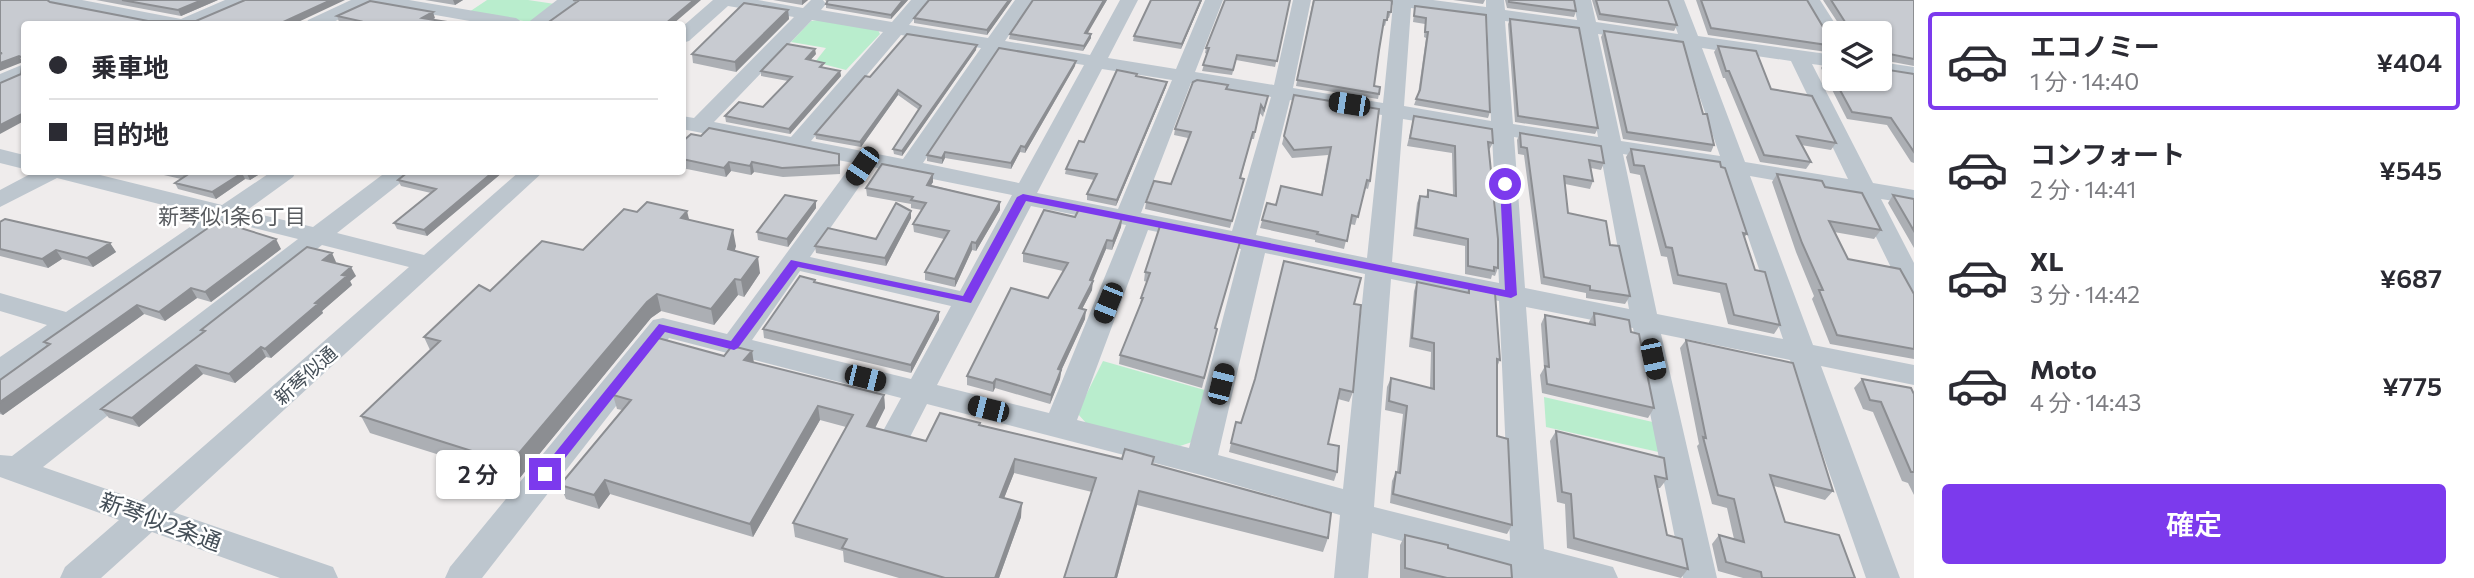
<!DOCTYPE html>
<html lang="ja">
<meta charset="utf-8">
<style>
:root{--surface:#fff;--page:#f7f7f7;--text:#2b2b33;--muted:#7c7c81;--line:#e1e1e2;--accent:#7c3aed}
body{margin:0;font-family:Commissioner,"Noto Sans JP",sans-serif;background:var(--page);color:var(--text);height:100vh;display:flex;flex-direction:column;font-size:26px;white-space:nowrap}
*{box-sizing:border-box;margin:0}
p{font-size:23px;color:var(--muted)}
.icon{flex:none;width:38px;height:38px;fill:none;stroke:currentColor;stroke-width:2;stroke-linecap:round;stroke-linejoin:round}
.map{position:relative;flex:1;overflow:hidden}
.side{display:flex;flex-direction:column;background:var(--surface);width:560px}
.side>*{flex:none}
.banner{position:absolute;left:21px;top:21px;width:665px;height:154px;border-radius:7px;box-shadow:0 2px 5px #0004;display:grid;align-content:center;height:154px;padding:0 28px;background:var(--surface)}
.tools{position:absolute;left:1822px;top:21px;display:grid;gap:14px}
.tools a{display:grid;place-items:center;width:70px;height:70px;border-radius:7px;background:var(--surface);box-shadow:0 2px 5px #0004;font-size:35px}
.end{position:absolute;width:32px;height:32px;margin:-16px;border:9px solid #7c3aed;background:#fff;box-shadow:0 0 0 4px #fff}
.from{border-radius:50%}
.bubble{position:absolute;height:49px;border-radius:7px;background:var(--surface);box-shadow:0 2px 5px #0004;font-size:23px;font-weight:600;line-height:49px;text-align:center}
.car{position:absolute;width:21px;height:42px;margin:-21px -10px;border-radius:9px;box-shadow:0 0 5px 2px #0007;background:linear-gradient(#222 24%,#8ab4d8 0 40%,#222 0 76%,#8ab4d8 0 86%,#222 0)}
.banner b{display:flex;align-items:center;gap:24px;height:66px;font-size:26px}
.banner b+b{border-top:2px solid var(--line)}
.banner i{width:18px;height:18px;background:var(--text)}
ul{padding:12px 0 0;list-style:none}
li{display:flex;align-items:center;gap:21px;height:98px;margin:0 14px 10px;padding:0 14px;border:4px solid transparent;border-radius:7px}
li div{flex:1}
li b{display:block;font-size:26px}
li em{font-style:normal;font-weight:600}
li.current{border-color:var(--accent)}
li>.icon{width:63px;height:63px;stroke-width:1.5}
.action{display:flex;gap:14px;margin-top:auto;padding:14px 28px}
.action a{flex:1;height:80px;border-radius:7px;background:var(--accent);color:#fff;font-size:28px;font-weight:600;line-height:80px;text-align:center}
main{display:flex;flex:1;min-height:0}
.map>svg:first-child{display:block}
.green{fill:#b9edcd}
.lines{fill:none;stroke-linecap:round;stroke-linejoin:round}
.minor{fill:#bdc6ce;fill-rule:evenodd}
.wall{fill:#acafb4}
.shaded-wall{fill:#8c8e92}
.building{fill:#c8cbd1;stroke:#8c8e92;stroke-width:2}
.route{fill:#7c3aed}
.labels{text-anchor:middle;dominant-baseline:central;stroke-width:5;stroke-linejoin:round;paint-order:stroke}
.street-label{font-size:19px;fill:#454f58;stroke:#fff}
.neighbourhood-label{font-size:21px;fill:#595c60;stroke:#fff}
.near-street-label{font-size:23px;fill:#454f58;stroke:#fff}
</style>
<main>
<div class="map">
<svg width="1914" height="578" viewBox="0 0 1914 578">
<rect width="100%" height="100%" fill="#efecec"/>
<path class="green" d="M487,0H528L555,4L530,22L469,12Z
M819,20L878,30L880,34L846,70L815,62L826,48L791,42L811,21Z
M1103,361L1208,391L1195,441L1180,446L1087,424L1077,413Z
M1544,397L1657,423L1663,453L1546,427Z"/>
<g class="lines">
<path class="minor" d="M45,0H82L181,19L225,0H249L246,4L199,24H152L54,5Z
M351,0H409L516,18L525,24H487L372,4L329,24H306L308,20Z
M557,0H578L546,24H526Z
M713,0H758L803,8L811,0H823L826,4L821,10L892,22L911,0H930L909,25L988,38L1015,0H1033L1005,41L1090,55L1120,0H1138L1108,58L1176,69L1205,0H1223L1195,72L1274,85L1293,0H1311L1293,88L1383,103L1393,5L1385,0H1433L1486,7V0H1504L1505,10L1577,20L1573,0H1591L1596,22L1678,34L1666,0H1684L1698,36L1834,55V67L1812,64L1873,183L1914,190V204L1881,199L1914,263V297L1905,294L1901,288L1855,194L1750,176L1813,345L1914,365V385L1821,366L1900,578H1866L1790,360L1661,334L1717,578H1683L1633,328L1526,307L1544,549L1613,567L1618,578H1512L1511,570L1372,533L1368,578H1334L1340,515L1201,475L927,404L909,439L898,443L887,439L883,431L901,398L669,338L482,578H445L450,567L653,320L663,318L727,334L853,163L682,129V116L694,118L794,17L728,6L689,41L682,43V27ZM1411,8L1487,18L1491,121L1404,106ZM812,20L883,32L791,137L714,122ZM1505,21L1579,31L1598,137L1513,124ZM1598,34L1682,46L1720,156L1621,141ZM901,35L981,48L903,159L811,141ZM1702,48L1791,61L1848,179L1745,162ZM998,51L1084,65L1019,183L923,163ZM1102,69L1172,80L1118,209L1037,193ZM1191,83L1271,97L1232,231L1141,213ZM1290,100L1382,115L1367,258L1256,235ZM1403,119L1492,134L1499,283L1392,262ZM1514,137L1600,151L1629,309L1525,288ZM1623,154L1725,170L1783,339L1657,314ZM873,167L1012,195L960,291L810,257ZM1031,206L1126,225L1049,413L937,385ZM1148,230L1241,249L1189,448L1077,420ZM1265,253L1365,274L1343,489L1218,455ZM800,271L951,306L911,379L752,340ZM1391,279L1499,301L1510,541L1374,507Z
M1802,0H1820L1841,33H1834V44L1827,42Z
M1880,62L1914,67V79L1880,74Z
M24,64V78L0,88V74Z
M0,149L24,155V169L0,163Z
M34,172H88L222,205L271,172H296L293,177L246,211L313,227L386,172H411L408,177L337,233L424,255L519,172H543L173,512L333,567L338,578H280L152,532L101,578H60L65,567L119,520L0,477V455L12,456L298,239L230,222L10,378L0,381V357L47,325L0,311V293L66,312L206,216L57,178L0,207V190ZM322,245L409,267L141,501L43,467Z"/>
</g>
<path class="wall" d="M96,0H218L181,16Z
M425,0H463L455,5Z
M773,0H808L802,5Z
M825,0H908L891,19L826,8V4L827,2Z
M1012,0L987,35L914,23V18Z
M1033,0H1107L1087,33L1091,34V38L1083,51L1009,39L1010,34Z
M1151,0H1202L1181,49L1133,41L1134,36Z
M1290,0L1275,67L1236,60L1232,75L1202,71L1207,54L1205,53L1206,48Z
M1313,0H1390L1391,12L1389,18H1387L1385,26L1383,25L1379,50L1374,86L1379,94L1378,99L1296,86Z
M1453,0H1485L1483,4Z
M1505,0H1574L1576,11L1574,17L1507,8Z
M1592,0H1668L1677,25L1674,31L1598,20Z
M1696,0H1807L1829,37L1834,38V53L1708,35Z
M1823,0H1914V66L1882,60V69L1914,74V163L1911,162L1887,125L1847,119L1821,68L1825,61L1834,79L1880,33H1838L1842,29Z
M1415,6L1486,15L1490,112L1488,118L1414,105L1418,94L1426,38L1424,37L1425,24L1413,22Z
M788,10L789,19L736,72L693,63L692,54Z
M337,16L435,18L431,20L460,24H351L339,22Z
M1510,19L1598,128L1595,134L1515,122L1508,24Z
M1604,31L1703,114L1714,145L1711,152L1623,139L1601,37Z
M1718,46L1836,143L1831,150L1801,145L1811,162L1806,169L1760,162L1725,78H1723L1714,52Z
M976,50L902,156L894,154L893,149L919,110L898,95L861,147L816,139L815,134L870,77Z
M816,54L810,60L825,68L840,71L841,76L790,134L726,122L725,116L763,107L788,81L761,76V71Z
M1075,66L1025,153L1020,152L1011,169L945,158L942,164L927,161V155Z
M1137,74V76L1167,82L1166,87L1116,206L1087,200V194L1094,180L1065,174L1066,169L1084,142Z
M1226,89L1268,96L1263,117L1259,112L1254,139H1251L1241,178L1244,179L1230,228L1145,209L1146,202L1171,184L1188,138L1174,135L1175,129Z
M1294,95L1370,181L1368,189L1365,188L1355,225L1350,224L1344,249L1315,242V240L1260,228L1267,203L1276,205L1321,195L1328,155L1292,158L1282,144Z
M1414,116L1493,143L1489,150L1498,268L1495,276L1492,275L1491,279L1465,274V246L1413,236L1417,203L1420,196L1426,197L1428,190L1453,195L1452,153L1407,146Z
M1520,133L1604,163L1601,170L1591,168L1593,181L1590,189L1565,184L1568,213L1610,245L1630,296L1625,304L1586,298V293L1541,284L1524,155L1518,154L1517,140Z
M682,142L840,163V174L783,177L754,172L751,175L731,171L726,177L682,168Z
M1631,149L1721,167L1747,234L1744,238L1755,270L1780,325L1774,334L1728,324L1720,293L1673,284L1667,257L1661,256L1640,175L1630,173L1626,157Z
M151,172H263L250,180L245,179L216,199L178,189L175,183L181,179Z
M503,172L427,236L397,229L394,223L431,193L401,186L398,180Z
M933,174V182L931,185L1000,202V210L976,251L972,250L955,287L925,280V272L944,239L914,232L913,224L922,210L911,208V204L867,196L866,188Z
M1777,174L1825,187L1881,230L1874,239L1834,232L1848,259L1914,294V359L1830,344L1812,299L1814,296L1796,252L1772,182Z
M1893,195L1914,199V248L1888,203Z
M816,201V208L788,247L758,240L757,232Z
M911,211V218L886,266L816,253L815,246L876,239Z
M637,212L689,220L736,246L734,250L760,273L744,297L738,295L714,325L661,311L651,318L505,496L469,484L461,468L465,463L370,433L361,416L430,350L424,337L490,291L583,250Z
M1075,217L1122,218L1121,227L1112,250L1106,249L1092,281V290L1082,309L1085,319L1061,371L1060,379L1050,404L995,388L993,392L967,385V376L1048,298L1063,271L1023,262V253Z
M0,222L110,243L116,252L93,267L62,259L48,268L0,256Z
M281,249L211,302L197,298L165,321L144,314L3,415L0,414V380L47,346L44,342Z
M1238,251L1215,328V338L1202,388L1119,364L1120,355L1140,307L1141,298L1147,282L1144,281L1145,272Z
M336,262L335,263L356,276L350,281L352,285L322,311L323,313L271,358L266,357L235,383L203,374L139,427L109,418L101,409L203,333L201,330Z
M815,280V283L939,320L911,373L764,338L763,329Z
M1417,282L1467,292L1469,288L1500,360L1497,367V436L1512,525L1507,534L1390,503L1392,481L1396,472H1397L1403,414L1385,410L1387,387L1391,378L1430,388L1431,352L1409,347L1414,291Z
M1354,304L1353,392L1349,402L1338,399L1328,444L1337,472L1334,481L1229,452L1236,422L1241,423Z
M1594,313L1631,332L1654,408L1648,418L1542,393L1540,375L1544,368L1541,324L1545,315L1589,324V322Z
M1686,340L1833,491L1825,500L1774,486L1785,522L1855,578H1743L1718,571L1712,544L1719,535L1734,539L1727,508L1712,504L1697,446L1699,444L1680,348Z
M752,351L754,363L884,395L885,408L875,428L926,441L980,425L1122,459L1153,464L1328,538L1323,552L1137,505L1117,578H1064L1092,492L1014,473L1004,498L1021,517L999,578H899L844,562L843,551L795,537L793,523L846,427L820,420L753,537L610,494L599,509L566,499L560,485L622,410L617,409L613,395Z
M1862,379L1914,394V495L1908,483L1902,481L1873,412L1863,409L1854,388Z
M1556,431L1667,479L1660,488H1657L1667,535L1688,569L1681,578L1567,548L1565,504L1557,502L1550,441Z
M1405,535L1448,548L1512,578H1400V545Z"/>
<path class="shaded-wall" d="M202,0H218L181,16L178,10Z
M331,0H345L294,24H279Z
M453,0H463L455,5Z
M694,0H701L673,24H665Z
M802,0H808L802,5Z
M903,0H908L891,19V15Z
M1009,0H1012L987,35V30Z
M1104,0H1107L1085,38V33Z
M1201,0H1202L1181,49L1182,44Z
M788,10L789,19L736,72L735,62Z
M433,12L435,18L424,24L422,18Z
M1091,34V38L1083,51L1084,46Z
M977,45L976,50L902,156V151Z
M815,49L816,54L806,65V59Z
M19,56L23,62L0,71V63Z
M1076,61L1075,66L1025,153V147Z
M840,71L841,76L790,134L789,129Z
M1167,82L1166,87L1116,206L1117,200Z
M898,90V95L861,147L860,142Z
M24,113V121L0,134V125Z
M1021,146L1020,152L1011,169V163Z
M945,152V158L942,164V158Z
M729,162L731,171L726,177L724,168Z
M752,162L754,172L751,175L750,166Z
M250,172H263L250,180L247,174Z
M493,172H503L427,236L424,230Z
M242,173L245,179L216,199L212,192Z
M933,174V182L927,192V185Z
M816,201V208L788,247L787,239Z
M1000,202V210L976,251V243Z
M687,211L691,227L681,218Z
M911,211V218L886,266L885,258Z
M1122,218L1121,227L1112,250L1113,241Z
M733,230L736,246L731,265L728,249Z
M276,239L281,249L211,302L205,292Z
M1107,240L1106,249L1090,288L1093,281L1092,290L1078,317L1079,308Z
M972,242V250L955,287V279Z
M110,243L116,252L93,267L87,258Z
M56,250L62,259L48,268L42,259Z
M332,253L336,262L328,270L323,260Z
M758,257L760,273L744,297L741,280Z
M351,267L356,276L350,281L352,285L322,311L323,313L271,358L265,349L315,303L342,275Z
M735,279L738,295L714,325L711,309Z
M191,288L197,298L165,321L159,312Z
M657,294L661,311L651,318L505,496L497,479L647,302Z
M137,305L144,314L3,415L0,412V402Z
M1086,310L1085,319L1061,371L1060,379L1050,404L1051,395L1058,369Z
M939,312V320L911,373V365Z
M261,347L266,357L235,383L229,374Z
M752,351L754,365L744,360Z
M196,365L203,374L139,427L132,418Z
M996,379L995,388L993,392V383Z
M884,395L885,408L869,440L867,426Z
M818,406L820,420L753,537L750,524Z
M1015,459L1014,473L999,511L1000,497Z
M605,480L610,494L599,509L594,495Z
M1139,491L1137,505L1117,578H1115Z
M1022,503L1021,517L999,578H995Z"/>
<path class="building" d="M0,0H47L50,2L148,21H196L245,0H331L279,24H24V113L0,125V83L21,74L23,58L19,56L0,63V54L2,53H0Z
M122,0H202L178,10Z
M573,0H694L665,24H546L578,1Z
M828,0H903L891,15L826,4Z
M929,0H1009L987,30L914,18Z
M1033,0H1104L1085,33L1091,34L1084,46L1010,34Z
M1151,0H1201L1182,44L1134,36Z
M1225,0H1290L1277,61L1237,55L1233,70L1203,65L1209,48H1206Z
M1314,0H1390L1392,1L1391,12H1388L1387,20H1384L1379,50L1374,86L1380,87L1379,94L1297,80Z
M1509,0H1574L1576,11L1509,2Z
M1596,0H1668L1677,25L1600,14Z
M1701,0H1807L1829,37L1834,38V46L1711,28Z
M1831,0H1914V59L1885,53L1882,55V69L1914,74V152L1891,118L1852,112L1834,79H1880V33H1840L1841,29L1847,28V25Z
M370,1L433,12L422,18L460,24H354L360,21L337,16Z
M744,3L788,10L735,62L692,54Z
M1415,6L1486,15L1490,112L1416,99L1420,90L1428,32H1425L1426,18L1414,16Z
M1510,19L1579,28L1598,128L1518,116Z
M1604,31L1683,42L1703,114H1707L1714,145L1627,132Z
M907,34L977,45L902,151L893,149L921,106L898,90L860,142L815,134L865,76L870,77Z
M787,44L815,49L806,59L824,63L820,67L840,71L789,129L725,116L739,102L763,107L792,77L761,71Z
M1718,46L1756,51L1771,89L1812,96L1836,143L1797,136L1811,162L1764,155L1729,71H1726Z
M999,48L1076,61L1025,147L1021,146L1011,163L945,152L942,158L927,155Z
M1825,61L1834,62V78Z
M1117,70L1137,74L1136,76L1167,82L1117,200L1087,194L1097,174L1066,169L1079,141L1084,142Z
M1197,80L1228,85L1226,89L1268,96L1264,110L1261,105L1255,132H1253L1240,178L1244,179L1232,221L1146,202L1154,181L1171,184L1191,132L1175,129L1193,82Z
M1294,95L1379,109L1370,181L1367,180L1358,217L1352,215L1347,241L1317,234L1318,232L1262,220L1267,203L1276,205L1281,186L1322,195L1331,147L1294,150L1284,136Z
M1414,116L1492,129L1493,143L1488,142L1498,239V268L1494,267V271L1468,266V239L1416,228L1420,196L1428,197V190L1456,196L1455,146L1410,138Z
M709,128L839,154V165L782,168L752,162L750,166L729,162L724,168L682,159V142L691,134L701,136Z
M1520,133L1601,146L1604,163L1589,160L1593,181L1564,176L1568,213L1606,221L1610,245L1619,246L1630,296L1590,290V286L1544,277L1527,148L1521,147Z
M1631,149L1720,162L1721,167L1725,168L1747,234L1743,233L1755,270L1765,272L1780,325L1734,315L1726,284L1678,275L1672,248L1666,247L1644,166L1634,165Z
M882,164L933,174L927,185L1000,202L976,243L972,242L955,279L925,272L949,231L913,224L926,203L911,200L913,197L866,188Z
M174,172H250L247,174L242,173L212,192L175,183L187,175Z
M408,172H493L424,230L394,223L436,189L398,180Z
M1777,174L1822,181L1825,187L1862,193L1881,230L1829,221L1848,259L1900,269L1914,294V349L1837,335L1819,290H1823L1802,243Z
M785,195L816,201L787,239L757,232Z
M1893,195L1914,199V231Z
M647,202L687,211L681,218L733,230L728,249L758,257L741,280L735,279L711,309L657,294L647,302L497,479L461,468L475,452L361,416L440,341L424,337L479,285L490,291L542,241L583,250L624,209L637,212Z
M896,203L911,211L885,258L815,246L828,228L876,239Z
M1079,209L1122,218L1113,241L1107,240L1090,280L1093,281L1079,308L1086,310L1058,369L1061,370L1051,395L996,379L993,383L967,376L1011,288L1048,298L1068,263L1023,253L1044,210L1075,217Z
M5,219L110,243L87,258L56,250L42,259L0,249V222Z
M218,221L276,239L205,292L191,288L159,312L137,305L0,402V380L50,344L44,342Z
M1160,226L1240,242L1215,328L1217,329L1204,378L1120,355L1143,298H1141L1150,273L1145,272Z
M307,247L332,253L323,260L351,267L342,275L347,276L315,303L318,304L265,349L261,347L229,374L196,365L132,418L101,409L205,331L201,330Z
M1284,261L1361,278L1354,304L1361,305L1353,392L1340,389L1328,444L1339,446L1337,472L1231,443L1236,422L1241,423L1255,379Z
M800,276L815,280L814,282L939,312L911,365L763,329Z
M1417,282L1469,293V288L1495,293L1500,360L1497,359V436L1508,439L1512,525L1393,494L1396,472L1400,473L1407,406L1389,401L1391,378L1434,389V343L1412,338Z
M1594,313L1629,320L1631,332L1639,334L1654,408L1547,384L1545,366L1549,367L1545,315L1595,325Z
M658,338L724,356L732,346L752,351L744,360L884,395L867,426L926,441L940,413L980,423L979,425L1122,459L1125,449L1154,457L1152,464L1331,513L1328,538L1139,491L1115,578H1064L1096,478L1015,459L1000,497L1022,503L995,578H945L842,548L847,539L793,523L853,415L818,406L750,524L605,480L594,495L560,485L631,400L613,395Z
M1686,340L1793,363L1833,491L1770,475L1785,522L1839,535L1855,578H1762L1761,572L1726,562L1719,535L1744,542L1734,499L1718,495L1703,437L1706,438Z
M1862,379L1911,388L1914,394V472H1911L1881,402L1870,400Z
M1556,431L1664,458L1667,479L1655,476L1667,535L1682,539L1688,569L1574,538L1571,494L1562,492Z
M1405,535L1448,545V548L1511,565L1512,578H1447L1405,568Z"/>
<path class="route" d="M1505,181L1510,184L1517,295L1511,298L1026,201L971,303L798,267L738,348L734,350L665,332L550,477L545,479L538,474L659,324L731,341L791,260L963,296L1017,197L1023,194L1505,290L1500,184Z"/>
<g class="labels">
<g class="street-label">
<text transform="translate(305 375) rotate(-42)">新琴似通</text>
</g>
<g class="neighbourhood-label">
<text x="232" y="215">新琴似1条6丁目</text>
</g>
<g class="near-street-label">
<text transform="translate(161 521) rotate(20)">新琴似2条通</text>
</g>
</g>
</svg>
<div class="tools">
<a><svg class="icon" aria-label="layers" viewBox="0 0 24 24"><path d="M12 4l9 5-9 5-9-5zM3 14l9 5 9-5"/></svg></a>
</div>
<i class="end from" style="left:1505px;top:184px"></i>
<i class="end" style="left:545px;top:474px"></i>
<div class="bubble" style="left:436px;top:450px;width:84px">2 分</div>
<i class="car" style="left:1349px;top:104px;rotate:279deg"></i>
<i class="car" style="left:862px;top:166px;rotate:214deg"></i>
<i class="car" style="left:1108px;top:303px;rotate:202deg"></i>
<i class="car" style="left:1653px;top:359px;rotate:168deg"></i>
<i class="car" style="left:865px;top:378px;rotate:104deg"></i>
<i class="car" style="left:1221px;top:384px;rotate:14deg"></i>
<i class="car" style="left:988px;top:409px;rotate:284deg"></i>
<div class="banner">
<b><i class="from"></i>乗車地</b>
<b><i></i>目的地</b>
</div>
</div>
<section class="side">
<ul>
<li class="current"><svg class="icon" aria-label="car" viewBox="0 0 24 24"><path d="M5 17H2v-5l4-1 3-4h7l3 4 3 1v5h-3M9 17h6M6 11h13"/><circle cx="7" cy="17" r="2"/><circle cx="17" cy="17" r="2"/></svg><div><b>エコノミー</b><p>1 分 · 14:40</p></div><em>¥404</em></li>
<li><svg class="icon" aria-label="car" viewBox="0 0 24 24"><path d="M5 17H2v-5l4-1 3-4h7l3 4 3 1v5h-3M9 17h6M6 11h13"/><circle cx="7" cy="17" r="2"/><circle cx="17" cy="17" r="2"/></svg><div><b>コンフォート</b><p>2 分 · 14:41</p></div><em>¥545</em></li>
<li><svg class="icon" aria-label="car" viewBox="0 0 24 24"><path d="M5 17H2v-5l4-1 3-4h7l3 4 3 1v5h-3M9 17h6M6 11h13"/><circle cx="7" cy="17" r="2"/><circle cx="17" cy="17" r="2"/></svg><div><b>XL</b><p>3 分 · 14:42</p></div><em>¥687</em></li>
<li><svg class="icon" aria-label="car" viewBox="0 0 24 24"><path d="M5 17H2v-5l4-1 3-4h7l3 4 3 1v5h-3M9 17h6M6 11h13"/><circle cx="7" cy="17" r="2"/><circle cx="17" cy="17" r="2"/></svg><div><b>Moto</b><p>4 分 · 14:43</p></div><em>¥775</em></li>
</ul>
<div class="action"><a>確定</a></div>
</section>
</main>
